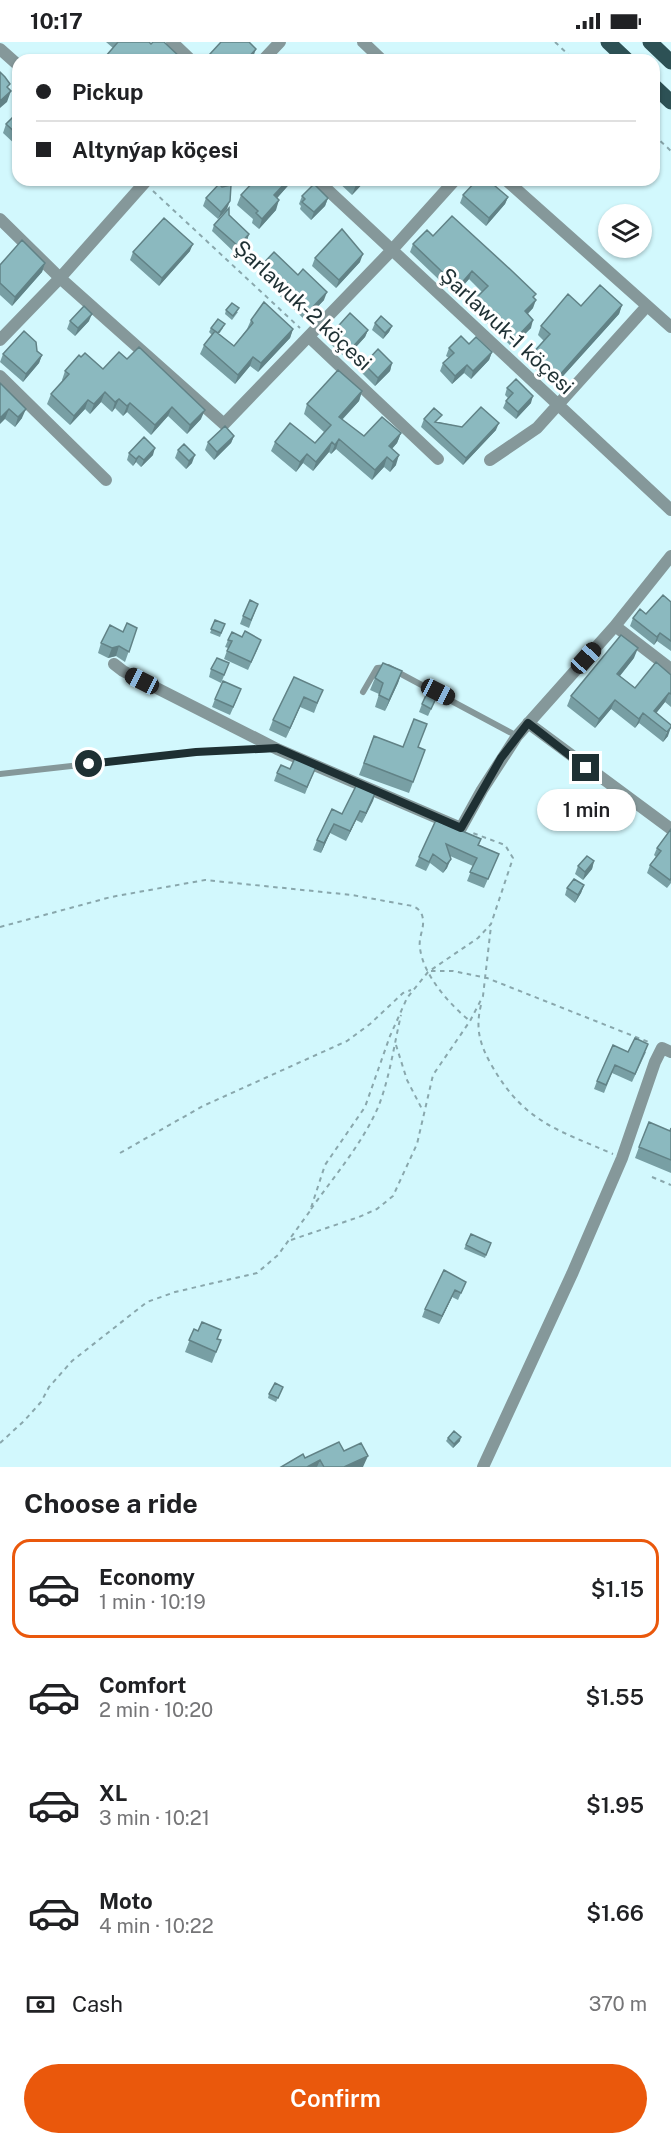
<!DOCTYPE html>
<meta charset="utf-8">
<style>
:root{--surface:#fff;--page:#f2f2f2;--text:#202124;--muted:#757577;--line:#e0e0e0;--accent:#ea580c}
body{margin:0;font-family:"Public Sans",sans-serif;background:var(--page);color:var(--text);height:100vh;display:flex;flex-direction:column;font-size:22px;white-space:nowrap}
*{box-sizing:border-box;margin:0}
p{font-size:20px;color:var(--muted)}
.icon{flex:none;width:33px;height:33px;fill:none;stroke:currentColor;stroke-width:2;stroke-linecap:round;stroke-linejoin:round}
.map{position:relative;height:1425px;overflow:hidden}
.sheet{display:flex;flex-direction:column;background:var(--surface);flex:1}
.sheet>*{flex:none}
.hud{position:absolute;left:12px;top:12px;width:648px;height:132px;border-radius:18px;box-shadow:0 2px 4px #0004;display:grid;align-content:center;height:132px;padding:0 24px;background:var(--surface)}
.fabs{position:absolute;left:598px;top:162px;display:grid;gap:12px}
.fabs a{display:grid;place-items:center;width:54px;height:54px;border-radius:50%;background:var(--surface);box-shadow:0 2px 4px #0004;font-size:30px}
.end{position:absolute;width:27px;height:27px;margin:-14px;border:8px solid #1e3033;background:#fff;box-shadow:0 0 0 3px #fff}
.from{border-radius:50%}
.bubble{position:absolute;height:42px;border-radius:21px;background:var(--surface);box-shadow:0 2px 4px #0004;font-size:20px;font-weight:600;line-height:42px;text-align:center}
.car{position:absolute;width:18px;height:36px;margin:-18px -9px;border-radius:8px;box-shadow:0 0 4px 2px #0007;background:linear-gradient(#222 24%,#8ab4d8 0 40%,#222 0 76%,#8ab4d8 0 86%,#222 0)}
.hud b{display:flex;align-items:center;gap:21px;height:57px;font-size:22px}
.hud b+b{border-top:2px solid var(--line)}
.hud i{width:15px;height:15px;background:var(--text)}
ul{padding:0;list-style:none}
li{display:flex;align-items:center;gap:18px;height:99px;margin:0 12px 9px;padding:0 12px;border:3px solid transparent;border-radius:18px}
li div{flex:1}
li b{display:block;font-size:22px}
li em{font-style:normal;font-weight:600}
li.active{border-color:var(--accent)}
li>.icon{width:54px;height:54px;stroke-width:1.5}
h2{padding:0 24px;font-size:27px;line-height:72px}
.pay{display:flex;align-items:center;gap:15px;height:66px;padding:0 24px;font-size:22px}
.pay p{margin-inline-start:auto}
.button{display:flex;gap:12px;margin-top:auto;padding:12px 24px}
.button a{flex:1;height:69px;border-radius:36px;background:var(--accent);color:#fff;font-size:24px;font-weight:600;line-height:69px;text-align:center}
.status{display:flex;justify-content:space-between;align-items:center;height:42px;padding:0 30px;background:var(--surface);direction:ltr}
.status svg{height:16px;fill:currentColor}
.map>svg:first-child{display:block}
.lines{fill:none;stroke-linecap:round;stroke-linejoin:round}
.path{stroke:#89a7ac;stroke-width:2;stroke-dasharray:4.5 4.5;stroke-linecap:butt}
.lane{stroke:#85989a;stroke-width:6}
.street{stroke:#85989a;stroke-width:12}
.primary{stroke:#2d5155;stroke-width:15}
.wall{fill:#789fa4}
.shaded-wall{fill:#618286}
.building{fill:#8bb9bf;stroke:#618286;stroke-width:1.5}
.route{stroke:#1e3033;stroke-width:8}
.labels{text-anchor:middle;dominant-baseline:central;stroke-width:6;stroke-linejoin:round;paint-order:stroke}
.street-label{font-size:21px;fill:#1e3033;stroke:#fff}
</style>
<div class="status"><b>10:17</b><svg viewBox="0 0 49 12"><path d="M0 12V9h3v3zM5 12V6h3v6zM10 12V3h3v9zM15 12V0h3v12zM26 1h20v11H26zM47 4h2v5h-2z"/></svg></div>
<div class="map">
<svg width="671" height="1425" viewBox="0 0 671 1425">
<rect width="100%" height="100%" fill="#d2f8fd"/>
<g class="lines">
<path class="path" d="M555,0L574,18
M654,93L671,109
M153,149L300,286
M0,885L111,855L205,838L352,853L407,863C414,864 419,866 422,873C426,885 418,894 420,906C423,933 450,963 470,979
M431,929H453L487,936L651,1001
M481,963C475,987 480,1003 492,1024C524,1080 558,1088 613,1112
M396,1003L407,1038L423,1069
M120,1111L203,1064L347,999L370,982L403,951L411,948
M652,1135L671,1143
M311,1167C335,1133 363,1101 379,1063C390,1034 394,1003 401,973
M291,1198L359,1175L377,1167L393,1154L417,1102L433,1033L470,979L483,954L491,884
M0,1401L24,1379L41,1360L49,1345L72,1319L147,1260L175,1250L257,1231L278,1213L310,1169L325,1123L365,1065L390,994L407,956L428,930L478,896L491,882L513,816L505,803L470,790"/>
<path class="lane" d="M363,650L377,626L388,625L517,694
M0,732L196,710L271,707"/>
<path class="street" d="M172,0L191,18
M363,0L382,18
M0,7L18,23
M263,18L280,0
M317,138L671,468
M506,138L671,285
M0,177L60,236L224,382L391,209L455,138
M309,295L438,417
M0,298L60,236L147,138
M0,334L106,438
M490,418L537,386L647,264
M615,584L671,627
M114,622L123,629L277,707L461,786L482,748L517,694L615,584L671,514
M528,681L671,787
M483,1425L572,1232L622,1116L655,1020L662,1006L671,1010"/>
<path class="primary" d="M608,0L627,18
M650,0L671,20
M654,44L671,60"/>
</g>
<path class="wall" d="M106,0H149L183,18H104L106,14L113,6Z
M210,12L252,18H208Z
M18,70V105L3,91L6,82Z
M293,138L277,156L276,168L259,187L252,181L253,177L237,163L241,153Z
M336,138H366L352,153Z
M463,153L508,155L505,162L486,184L460,161Z
M302,154L328,156L325,164L311,178L300,167L301,164L299,162Z
M206,156L227,167L218,177L203,164Z
M229,173L247,199L235,211L212,189L214,183Z
M433,194L534,256L533,266L528,272L531,286L512,305L471,266L474,258L482,250L469,237L455,253L410,210L413,202Z
M190,209L159,244L130,218L133,210Z
M315,216L360,220L336,246L312,224Z
M45,221L42,230L12,264L0,253V223Z
M260,225L324,258L305,278L257,232Z
M622,263L619,272L554,344L528,321L531,313L544,299L538,293L541,284L581,264Z
M226,268L238,270L232,278L225,272Z
M251,278L293,287L290,296L258,330L250,324L235,342L200,312L204,303L212,293L209,290L211,286H223L219,292L234,304L247,287Z
M70,279H89L75,294L67,287Z
M375,281L392,284L389,290L383,297L372,288Z
M368,288L365,295L346,316L328,300L331,292Z
M469,302L492,310L489,318L471,337L464,331L452,342L440,329L443,321L449,316L446,314L449,306Z
M3,312L42,313L39,321L23,340L0,320Z
M81,315L103,327L127,317L201,377L187,392L168,374L151,393L127,370L123,374L115,366L112,370L101,360L90,372L85,367L70,383L47,362L51,352L63,339L62,338L65,329Z
M392,321L390,329L375,344L361,330L364,322Z
M0,341L22,376L15,385L5,377Z
M507,346L531,361L516,377L503,366L506,359L508,356L505,353Z
M362,349L359,359L342,378L364,394L401,391L397,401L392,407L396,423L390,430L384,425L372,438L336,407L331,412L329,410L313,429L303,421L296,430L271,409L275,400L315,401L324,390L304,372L307,362Z
M424,377L462,385L496,388L463,423L421,385Z
M234,394L231,401L214,418L205,408L208,400Z
M178,408L192,421L186,427L175,416Z
M129,411L153,413L141,425L136,420L133,424L127,418Z
M671,560V609L657,599L654,603L630,584L633,576L646,572Z
M258,562L249,586L240,582L243,574Z
M215,578L225,582L220,595L210,591Z
M137,586L125,620L116,614L108,616L98,611L101,601L123,590Z
M228,598L258,606L248,628L224,617L228,606L225,605Z
M634,616L620,634L635,646L671,633V665L665,660L656,671L668,694L663,700L639,681L635,686L611,667L595,686L567,664L571,654Z
M211,627L226,629L221,641L209,635Z
M402,629L398,641L385,669L375,665L379,652L370,648L375,636Z
M294,635L319,658L314,671L300,665L286,696L269,688L273,678Z
M438,652L428,674L419,670L422,662Z
M238,655L230,673L212,665L215,657Z
M374,694L403,705H418L425,708L409,751L359,733Z
M290,727L313,732L305,752L274,739L277,731Z
M376,749L362,781L356,778L346,799L330,791L321,811L313,808L317,798L342,772Z
M436,778L481,797L479,803L499,812L484,846L467,839L473,824L450,814L447,826L443,831L430,821L426,829L415,824Z
M671,787V841L667,846L647,831L650,823L656,815L654,813L657,806Z
M594,819L592,827L583,838L575,832L578,824Z
M584,843L581,851L575,861L565,853L567,846Z
M628,1010H646L632,1040L612,1031L604,1051L594,1047L597,1039Z
M671,1086V1131L635,1116L639,1105L670,1089Z
M471,1192L491,1201L485,1216L464,1207Z
M466,1240L458,1258L452,1255L439,1282L422,1275L425,1267Z
M194,1287L221,1298L212,1321L185,1310Z
M283,1345L276,1360L268,1356L269,1352Z
M448,1396L460,1399L453,1406L446,1399Z
M344,1409L363,1425H281L305,1416Z"/>
<path class="shaded-wall" d="M256,7L252,18H246Z
M11,49L7,60L0,66V59Z
M288,138H293L271,163L274,153Z
M361,138H366L352,153L356,143Z
M407,138H427L406,141Z
M508,155L505,162L486,184L489,176Z
M328,156L325,164L311,178L314,170Z
M279,158L276,168L259,187L262,177Z
M230,159L227,167L218,177L221,170Z
M249,192L247,199L235,211L238,204Z
M193,202L190,209L159,244L162,236Z
M363,212L360,220L336,246L339,238Z
M45,221L42,230L12,264L15,255Z
M472,229L469,237L455,253L458,245Z
M327,250L324,258L305,278L308,270Z
M536,258L533,266L522,277L525,269Z
M622,263L619,272L554,344L557,336Z
M92,272L89,279L75,294L78,286Z
M533,278L531,286L512,305L515,297Z
M392,284L389,290L383,297L385,291Z
M293,287L290,296L258,330L261,321Z
M368,288L365,295L346,316L349,309Z
M492,310L489,318L471,337L473,329Z
M42,313L39,321L23,340L26,332Z
M253,315L250,324L235,342L238,333Z
M392,321L390,329L375,344L378,336Z
M467,323L464,331L452,342L455,334Z
M362,349L359,359L335,385L339,375Z
M105,350L101,360L90,372L94,362Z
M533,354L531,361L516,377L518,370Z
M119,357L115,366L112,370L115,360Z
M88,358L85,367L70,383L74,374Z
M130,361L127,370L123,374L127,364Z
M172,365L168,374L151,393L155,383Z
M9,367L5,377L0,382V376Z
M26,367L22,376L15,385L18,375Z
M205,368L201,377L187,392L190,383Z
M499,381L496,388L463,423L466,416Z
M401,391L397,401L386,413L389,404Z
M234,394L231,401L214,418L217,410Z
M339,397L336,407L331,412L335,403Z
M332,400L329,410L313,429L316,420Z
M155,406L153,413L141,425L144,418Z
M307,412L303,421L296,430L300,420Z
M195,413L192,421L186,427L189,419Z
M399,413L396,423L390,430L393,420Z
M139,414L136,420L133,424L136,417Z
M387,415L384,425L372,438L375,428Z
M660,591L657,599L654,603L657,595Z
M119,604L116,614L108,616L112,606Z
M638,606L634,616L614,641L617,632Z
M402,629L398,641L385,669L389,658Z
M669,651L665,660L650,679L654,669Z
M304,655L300,665L286,696L290,686Z
M615,658L611,667L595,686L599,677Z
M643,671L639,681L635,686L639,677Z
M671,685L668,694L663,700L667,690Z
M376,749L373,759L362,781L366,771Z
M360,769L356,778L346,799L350,789Z
M334,782L330,791L321,811L324,801Z
M451,817L447,826L443,831L447,822Z
M594,819L592,827L583,838L585,830Z
M584,843L581,851L575,861L578,853Z
M455,1248L452,1255L439,1282L442,1274Z
M461,1395L460,1399L453,1406L454,1402Z
M368,1414L363,1425H344Z
M320,1418L317,1425H307Z"/>
<path class="building" d="M118,0H149L151,2L153,0H164L183,18H111L106,14Z
M221,0H249L256,7L246,18H217L210,12Z
M351,13L356,18H347Z
M0,30L5,35L10,42L7,45L11,49L0,59Z
M18,70V93L6,82Z
M255,138H288L274,153L279,158L262,177L256,171L258,169L241,153Z
M350,138H361L356,143Z
M477,138H488L508,155L489,176L463,153Z
M219,142L222,145L231,143L230,159L221,170L206,156Z
M314,142L328,156L314,170L302,160L305,157L302,154Z
M229,166V173L249,192L238,204L214,183Z
M452,174L512,229L536,252L533,255L536,258L525,269L533,278L515,297L474,258L488,244L472,229L458,245L413,202L427,188L433,194Z
M164,176L193,202L162,236L133,210Z
M342,187L363,212L339,238L315,216Z
M22,198L45,221L15,255L0,241V223Z
M274,210L298,233L303,227L327,250L308,270L260,225Z
M600,243L622,263L557,336L531,313L550,292L541,284L568,252L581,264Z
M264,260L293,287L261,321L253,315L238,333L204,303L215,289L234,304L253,281L251,278Z
M232,261L239,266L233,274L226,268Z
M84,264L92,272L78,286L70,279Z
M350,271L368,288L349,309L331,292Z
M381,274L392,284L385,291L375,281Z
M218,277L225,282L218,291L211,286Z
M24,289L36,300L37,309L42,313L26,332L3,312Z
M461,294L469,302L476,295L492,310L473,329L467,323L455,334L443,321L454,311L449,306Z
M139,305L205,368L190,383L172,365L155,383L130,361L127,364L119,357L115,360L105,350L94,362L88,358L74,374L51,352L69,332L65,329L79,313L81,315L85,311L103,327L119,310L127,317Z
M378,307L392,321L378,336L364,322Z
M338,328L362,349L339,375L364,394L382,375L401,391L389,404L399,413L393,420L387,415L375,428L339,397L335,403L332,400L316,420L307,412L300,420L275,400L290,381L315,401L331,383L307,362Z
M516,337L533,354L518,370L506,359L513,351L507,346Z
M0,341L26,367L18,375L9,367L0,376Z
M481,365L499,381L466,416L424,377L434,366L442,373L435,380L462,385Z
M225,384L234,394L217,410L208,400Z
M144,395L155,406L144,418L139,414L136,417L129,411Z
M184,402L195,413L189,419L178,408Z
M663,553L671,560V599L660,591L657,595L633,576L640,567L646,572Z
M250,558L258,562L251,578L243,574Z
M215,578L225,582L221,591L211,587Z
M127,581L137,586L129,610L119,604L112,606L101,601L110,583L123,590Z
M245,589L261,598L251,620L227,609L232,599L228,598L232,590L242,595Z
M621,593L638,606L617,632L635,646L656,620L671,633V652L669,651L654,669L671,683V685L667,690L643,671L639,677L615,658L599,677L571,654Z
M217,616L229,621L224,633L211,627Z
M383,621L402,629L389,658L379,653L383,641L375,636Z
M294,635L323,648L317,661L304,655L290,686L273,678Z
M223,639L241,647L233,665L215,657Z
M429,647L438,652L431,667L422,662Z
M414,677L427,682L418,705L425,708L413,740L364,721L374,694L403,705Z
M295,716L316,725L307,745L277,731L281,723L290,727Z
M358,740L376,749L366,771L360,769L350,789L334,782L324,801L317,798L332,767L342,772Z
M436,778L481,797L478,803L499,812L488,837L470,830L477,816L446,802L451,817L447,822L433,812L429,820L419,815Z
M671,787V836L670,838L650,823L661,809L657,806Z
M587,814L594,819L585,830L578,824Z
M574,837L584,843L578,853L567,846Z
M635,996L648,1002L635,1032L615,1023L606,1043L597,1039L613,1003L628,1010Z
M649,1080L670,1089L671,1086V1118L639,1105Z
M471,1192L491,1201L486,1213L466,1203Z
M444,1228L466,1240L461,1251L455,1248L442,1274L425,1267Z
M202,1280L221,1288L217,1297L221,1298L216,1310L189,1298L194,1287L198,1289Z
M275,1341L283,1345L278,1356L269,1352Z
M454,1389L461,1395L454,1402L448,1396Z
M339,1400L344,1409L361,1401L368,1414L344,1425H324L320,1418L307,1425H281L303,1412L305,1416Z"/>
<g class="lines">
<path class="route" d="M89,722L196,710L277,706L461,786L501,716L528,681L586,726"/>
</g>
<g class="labels">
<g class="street-label">
<text transform="translate(303 263) rotate(43)">Şarlawuk-2 köçesi</text>
<text transform="translate(507 289) rotate(43)">Şarlawuk-1 köçesi</text>
</g>
</g>
</svg>
<div class="fabs">
<a><svg class="icon" aria-label="layers" viewBox="0 0 24 24"><path d="M12 4l9 5-9 5-9-5zM3 14l9 5 9-5"/></svg></a>
</div>
<i class="end from" style="left:89px;top:722px"></i>
<i class="end" style="left:586px;top:726px"></i>
<div class="bubble" style="left:537px;top:747px;width:99px">1 min</div>
<i class="car" style="left:586px;top:616px;rotate:42deg"></i>
<i class="car" style="left:142px;top:639px;rotate:297deg"></i>
<i class="car" style="left:438px;top:650px;rotate:117deg"></i>
<div class="hud">
<b><i class="from"></i>Pickup</b>
<b><i></i>Altynýap köçesi</b>
</div>
</div>
<section class="sheet">
<h2>Choose a ride</h2>
<ul>
<li class="active"><svg class="icon" aria-label="car" viewBox="0 0 24 24"><path d="M5 17H2v-5l4-1 3-4h7l3 4 3 1v5h-3M9 17h6M6 11h13"/><circle cx="7" cy="17" r="2"/><circle cx="17" cy="17" r="2"/></svg><div><b>Economy</b><p>1 min · 10:19</p></div><em>$1.15</em></li>
<li><svg class="icon" aria-label="car" viewBox="0 0 24 24"><path d="M5 17H2v-5l4-1 3-4h7l3 4 3 1v5h-3M9 17h6M6 11h13"/><circle cx="7" cy="17" r="2"/><circle cx="17" cy="17" r="2"/></svg><div><b>Comfort</b><p>2 min · 10:20</p></div><em>$1.55</em></li>
<li><svg class="icon" aria-label="car" viewBox="0 0 24 24"><path d="M5 17H2v-5l4-1 3-4h7l3 4 3 1v5h-3M9 17h6M6 11h13"/><circle cx="7" cy="17" r="2"/><circle cx="17" cy="17" r="2"/></svg><div><b>XL</b><p>3 min · 10:21</p></div><em>$1.95</em></li>
<li><svg class="icon" aria-label="car" viewBox="0 0 24 24"><path d="M5 17H2v-5l4-1 3-4h7l3 4 3 1v5h-3M9 17h6M6 11h13"/><circle cx="7" cy="17" r="2"/><circle cx="17" cy="17" r="2"/></svg><div><b>Moto</b><p>4 min · 10:22</p></div><em>$1.66</em></li>
</ul>
<div class="pay"><svg class="icon" aria-label="cash" viewBox="0 0 24 24"><path d="M3 7h18v10H3z"/><circle cx="12" cy="12" r="2"/></svg>Cash<p>370 m</p></div>
<div class="button"><a>Confirm</a></div>
</section>
